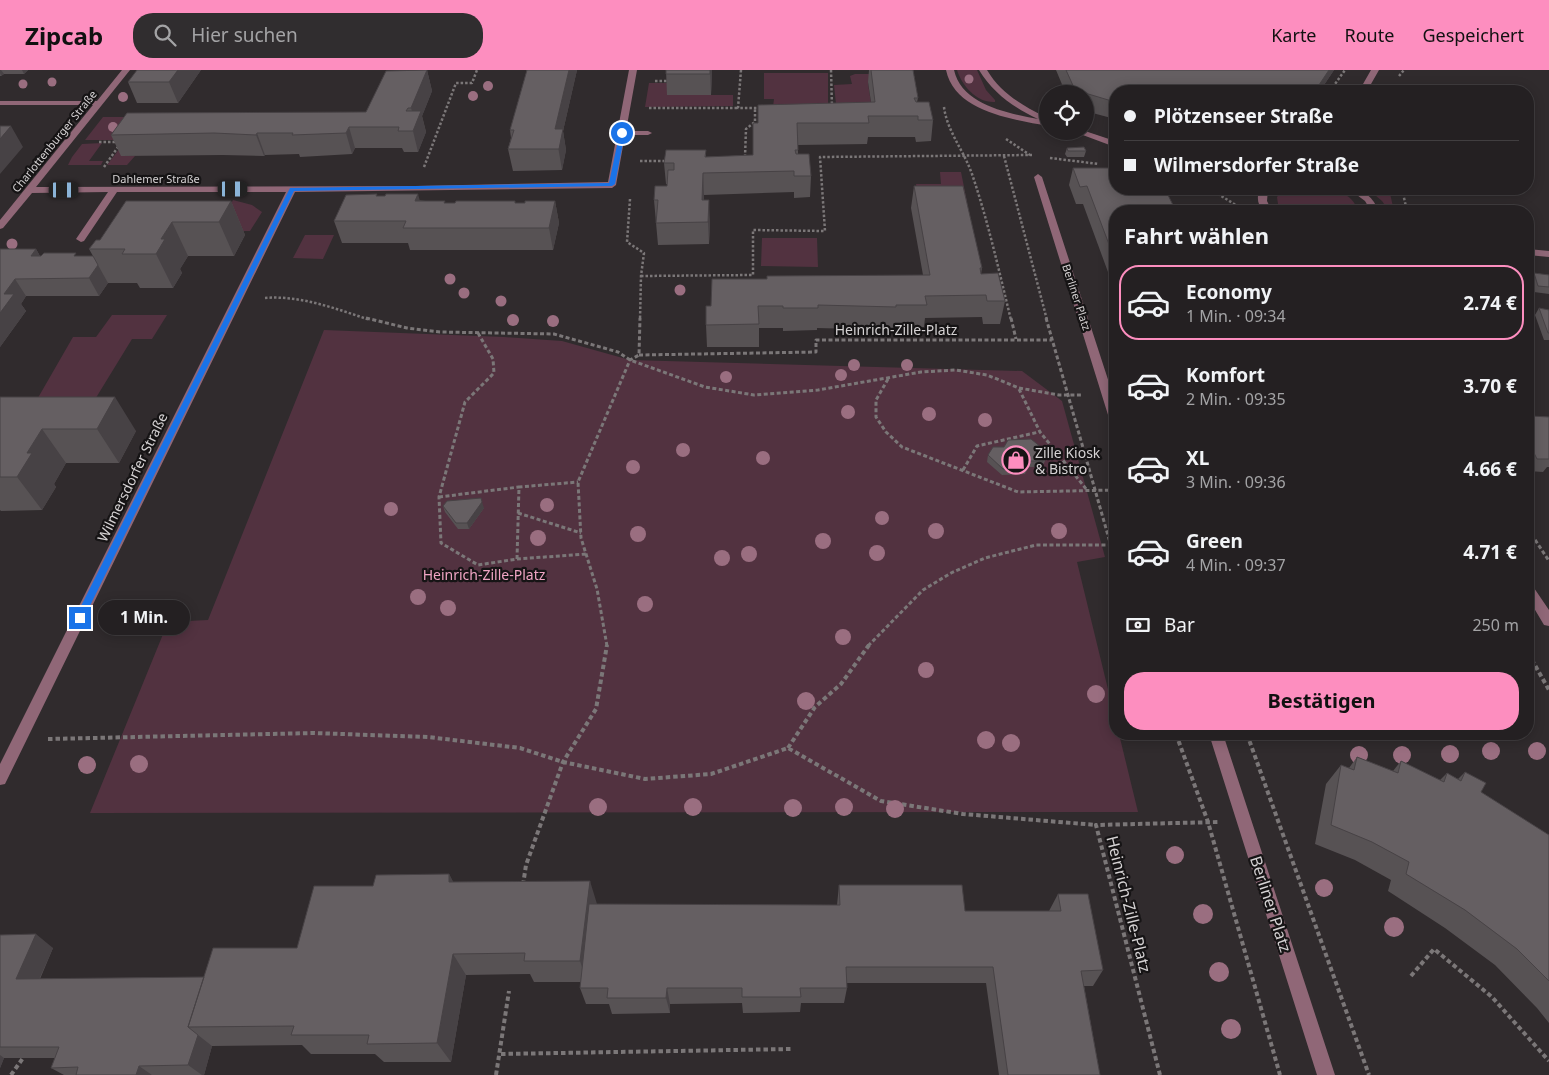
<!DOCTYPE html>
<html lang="de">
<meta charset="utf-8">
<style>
:root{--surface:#242022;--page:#302d2f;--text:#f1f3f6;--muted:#a3a3a5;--line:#413e40;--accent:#fd8ebf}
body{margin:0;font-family:"Noto Sans",sans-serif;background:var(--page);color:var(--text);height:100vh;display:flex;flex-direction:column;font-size:19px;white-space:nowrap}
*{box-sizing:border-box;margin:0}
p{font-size:16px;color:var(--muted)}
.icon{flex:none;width:28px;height:28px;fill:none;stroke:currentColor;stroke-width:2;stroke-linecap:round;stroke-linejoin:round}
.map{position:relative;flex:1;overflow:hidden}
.sheet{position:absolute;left:1109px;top:135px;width:425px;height:535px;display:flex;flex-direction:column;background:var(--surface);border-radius:20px;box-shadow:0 2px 12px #0003,0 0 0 1px var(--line)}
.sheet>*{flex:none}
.guide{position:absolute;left:1109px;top:15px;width:425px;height:110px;border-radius:20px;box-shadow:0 2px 12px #0003,0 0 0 1px var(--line);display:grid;align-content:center;height:110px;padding:0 15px;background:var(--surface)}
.fabs{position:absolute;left:1039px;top:15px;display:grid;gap:10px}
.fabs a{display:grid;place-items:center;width:55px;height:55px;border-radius:50%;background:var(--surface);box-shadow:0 2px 12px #0003,0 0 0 1px var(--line);font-size:25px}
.end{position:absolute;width:22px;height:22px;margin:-11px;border:6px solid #1a73e8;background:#fff;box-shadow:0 0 0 2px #fff}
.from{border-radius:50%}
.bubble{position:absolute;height:35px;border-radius:18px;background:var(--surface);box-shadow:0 2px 12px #0003,0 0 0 1px var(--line);font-size:16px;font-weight:700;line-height:35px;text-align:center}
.car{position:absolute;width:15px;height:30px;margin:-15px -8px;border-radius:6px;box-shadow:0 0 4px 1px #0007;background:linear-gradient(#222 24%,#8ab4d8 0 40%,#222 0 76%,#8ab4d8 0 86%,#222 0)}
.guide b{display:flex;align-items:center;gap:18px;height:48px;font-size:19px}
.guide b+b{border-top:1px solid var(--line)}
.guide i{width:12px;height:12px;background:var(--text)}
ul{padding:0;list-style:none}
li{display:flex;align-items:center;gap:15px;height:75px;margin:0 10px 8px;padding:0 5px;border:2px solid transparent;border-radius:20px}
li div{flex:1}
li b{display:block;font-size:19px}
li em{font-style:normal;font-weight:700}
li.on{border-color:var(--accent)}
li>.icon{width:45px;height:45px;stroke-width:1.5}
h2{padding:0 15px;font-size:22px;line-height:60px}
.pay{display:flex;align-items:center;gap:12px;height:55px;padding:0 15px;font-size:19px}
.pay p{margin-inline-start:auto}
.primary-button{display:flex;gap:10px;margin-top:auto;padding:10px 15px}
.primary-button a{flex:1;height:58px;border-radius:20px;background:var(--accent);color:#111;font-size:20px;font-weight:700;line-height:58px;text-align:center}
header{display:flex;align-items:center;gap:30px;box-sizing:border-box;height:70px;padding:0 25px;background:var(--accent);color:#111}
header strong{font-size:24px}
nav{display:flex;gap:28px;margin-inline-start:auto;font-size:18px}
.search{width:350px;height:45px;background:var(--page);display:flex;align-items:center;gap:12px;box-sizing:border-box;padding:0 18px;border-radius:20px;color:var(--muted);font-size:19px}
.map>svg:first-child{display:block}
.green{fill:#523240}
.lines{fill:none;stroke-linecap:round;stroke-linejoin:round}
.path-far2{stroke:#7b7778;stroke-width:2.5;stroke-dasharray:2.5 2;stroke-linecap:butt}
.path-far1{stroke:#7b7778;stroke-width:3;stroke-dasharray:4 2.5;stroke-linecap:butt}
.path{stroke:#7b7778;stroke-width:4;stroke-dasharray:4.5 3;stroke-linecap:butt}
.minor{fill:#906777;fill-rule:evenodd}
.tree{fill:#9a6e80}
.wall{fill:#575254}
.shaded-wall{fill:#474245}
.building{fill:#655f62;stroke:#474245}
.route{fill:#1a73e8}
.labels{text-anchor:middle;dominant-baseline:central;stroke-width:4.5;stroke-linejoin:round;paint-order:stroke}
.far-street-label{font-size:11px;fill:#d5d2d3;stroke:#161415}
.street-label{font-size:14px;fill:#d5d2d3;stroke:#161415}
.poi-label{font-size:14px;fill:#d5d2d3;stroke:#161415;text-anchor:start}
.park-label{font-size:14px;fill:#f0a5c4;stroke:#161415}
.near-street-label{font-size:16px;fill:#d5d2d3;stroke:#161415}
</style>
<header>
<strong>Zipcab</strong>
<div class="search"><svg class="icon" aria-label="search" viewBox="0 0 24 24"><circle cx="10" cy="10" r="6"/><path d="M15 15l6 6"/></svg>Hier suchen</div>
<nav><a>Karte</a><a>Route</a><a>Gespeichert</a></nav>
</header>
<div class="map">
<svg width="1549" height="1005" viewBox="0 0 1549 1005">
<rect width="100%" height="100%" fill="#302b2d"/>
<path class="green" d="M957,0H977L986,20L995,30V32C977,33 962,16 957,0Z
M764,3H828V36L773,37L774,29H764Z
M855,4H876L868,13L874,53H838L834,15L852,14L850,6Z
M649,13H669L668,25H733V36L645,37Z
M103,47H161L121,86H135L127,95H107L126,70H85Z
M102,73L89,91H103L101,95H68L72,87L82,74Z
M940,102H961L967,132H919L916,114H941Z
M1284,119C1308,119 1350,112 1358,141H1283L1278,134L1277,127Z
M1368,119H1389L1394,141H1389L1382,131Z
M233,130L252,135L262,142L250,161H148L225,145Z
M305,165H334L323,189L293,188Z
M762,168H817L818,197L761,196Z
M112,245H167L152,269H132L94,331L35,333L73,267H96Z
M324,260L504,267L562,271L630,290L1022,301L1062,331L1105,487L1077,492L1115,648V664H1119L1138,742L90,743L168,552L208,550Z"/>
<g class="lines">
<path class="path-far2" d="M741,0L738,38H757
M831,0L832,37
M1399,6L1404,0
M655,11H669
M1330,21L1345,0
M944,37C947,61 964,81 972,104C988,151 999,201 1011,250
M649,38H738
M1006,69L1030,85
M99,72H118
M1004,86L1047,250
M745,87L746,59L755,52V38
M1050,88L1099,94
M640,91H667
M104,97L118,77
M424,97L456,13H472L477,0
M1210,119L1239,137
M1402,119L1407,141
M630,129L627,172L644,183L641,206L640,250
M641,206L753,205V160L825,161L820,87L1032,85
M265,228C300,225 337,239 370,250"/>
<path class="path-far1" d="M366,248L407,258L440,262L554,264L618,282L630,290L705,317L754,325L818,320L921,302L956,300L987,305L1019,318L1059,325H1082
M1011,248L1016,269
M1046,248L1115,490
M478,263L493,289L494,303L465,332L439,427L441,473L478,495L517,489L587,484
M639,285L816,282V270H1052
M888,309L876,330V347L886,362L902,377L1018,422L1115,420
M1019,319L1040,362L1087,420
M963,400L977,376L1039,362
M439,427L519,417
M518,443L581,463
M1528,459L1549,491
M517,489L519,417L578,412
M607,576L597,519L581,468L578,412L630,290L639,285L640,248
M868,576L923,520L951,503L985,488L1036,475H1115"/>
<path class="path" d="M1528,583L1549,620
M1176,664L1208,752L1280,1005
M1247,664L1369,1005
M48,669L313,663L428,667L520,678L563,692L645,709L711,704L788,678L881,731L963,744L1096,755
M788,678L815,637L841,614L869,575
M523,815L526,795L563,692L596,639L607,575
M1411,906L1434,879L1492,927L1549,991
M501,984L791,979
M11,1005L23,988
M496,1005L509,921
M1160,1005L1096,755L1218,752"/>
<path class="minor" d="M122,0H130L36,117L415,116L608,112L629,0H637L626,61H648L652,63L648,65H625L616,115L612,118L295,122L5,714L0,715V694L286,122H117L84,171L81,172L76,169L108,122L32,123L3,158L0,159V150L93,35H0V31H97Z
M946,0H954C962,35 1007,43 1038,49C1013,37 993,23 979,0H987C1000,22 1021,35 1044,46L1045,48L1042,50L1048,51V56C1012,49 955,42 946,0Z
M1371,0H1379L1367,21H1359Z
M1072,61H1085L1115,71V77Z
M1038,104L1042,107L1115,331V352L1109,348L1034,107Z
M1260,119H1268L1267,131L1272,141H1263C1258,134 1256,128 1260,119Z
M1349,119C1365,119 1373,128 1379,141H1371L1365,131Z
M1528,179L1549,181V187L1528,185Z
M1528,513L1532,515L1549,540V556L1544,555L1528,528Z
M1209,664H1223L1335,1005H1317Z"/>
</g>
<g class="tree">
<circle cx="969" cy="9" r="4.5"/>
<circle cx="52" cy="12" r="4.5"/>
<circle cx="23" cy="14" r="4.5"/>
<circle cx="488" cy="16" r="5"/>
<circle cx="473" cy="26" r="5"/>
<circle cx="123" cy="27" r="5"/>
<circle cx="113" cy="57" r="5"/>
<circle cx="12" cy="174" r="5.5"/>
<circle cx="450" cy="209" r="5.5"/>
<circle cx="680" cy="220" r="5.5"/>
<circle cx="464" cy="223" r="5.5"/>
<circle cx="501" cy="231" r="5.5"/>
<circle cx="513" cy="250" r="6"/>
<circle cx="553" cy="251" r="6"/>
<circle cx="854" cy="295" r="6"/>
<circle cx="907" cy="295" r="6"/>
<circle cx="841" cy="305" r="6"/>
<circle cx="726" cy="307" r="6"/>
<circle cx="848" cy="342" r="7"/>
<circle cx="929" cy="344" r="7"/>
<circle cx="985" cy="350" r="7"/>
<circle cx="683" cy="380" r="7"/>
<circle cx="763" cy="388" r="7"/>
<circle cx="633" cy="397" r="7"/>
<circle cx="547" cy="435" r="7"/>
<circle cx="391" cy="439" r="7"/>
<circle cx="882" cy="448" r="7"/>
<circle cx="936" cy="461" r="8"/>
<circle cx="1059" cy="461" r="8"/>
<circle cx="638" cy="464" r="8"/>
<circle cx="538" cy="468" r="8"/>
<circle cx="823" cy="471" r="8"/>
<circle cx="877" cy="483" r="8"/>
<circle cx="749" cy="484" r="8"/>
<circle cx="722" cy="488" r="8"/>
<circle cx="418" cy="527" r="8"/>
<circle cx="645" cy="534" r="8"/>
<circle cx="448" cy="538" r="8"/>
<circle cx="843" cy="567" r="8"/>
<circle cx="926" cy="600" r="8"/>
<circle cx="1096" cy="624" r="9"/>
<circle cx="806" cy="631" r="9"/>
<circle cx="986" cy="670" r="9"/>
<circle cx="1011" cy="673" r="9"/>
<circle cx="1491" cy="681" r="9"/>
<circle cx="1537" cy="681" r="9"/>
<circle cx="1450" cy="684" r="9"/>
<circle cx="1359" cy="685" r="9"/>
<circle cx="1402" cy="685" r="9"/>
<circle cx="139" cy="694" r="9"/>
<circle cx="87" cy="695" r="9"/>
<circle cx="598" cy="737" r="9"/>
<circle cx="693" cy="737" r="9"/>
<circle cx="844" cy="737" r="9"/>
<circle cx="793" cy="738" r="9"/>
<circle cx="895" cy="739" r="9"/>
<circle cx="1175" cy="785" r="9"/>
<circle cx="1324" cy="818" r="9"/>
<circle cx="1203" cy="844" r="10"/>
<circle cx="1394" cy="857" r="10"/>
<circle cx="1219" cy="902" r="10"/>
<circle cx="1231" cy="959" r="10"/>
</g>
<path class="wall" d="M0,0H28L24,4H4L1,6H0Z
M201,0L178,33H137L128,12Z
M427,0L432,21L422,46L426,62L418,82H404L402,78H355L352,84L300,87L299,84L265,85L264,86L223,85L121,86L111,65L366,42Z
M527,0H577L563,61L566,80L562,100L513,101L508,79L511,68L510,60Z
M666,0H712L711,25H667Z
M869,0H913L918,28L917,32L933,50L931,71L916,72L915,67H868L867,74L798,75V84L811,106L810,127L794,128V122L704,125V130L710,151L709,174L658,175L654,130L667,116V114H666L664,93L706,80V87L753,85L758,53L871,32L868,12Z
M1056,0H1334L1320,21H1115V49L1085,41V24H1066Z
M1067,78L1086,81L1084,87H1067L1065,84Z
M1073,98L1115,119H1171L1168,126L1115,141V202H1108L1083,134H1076L1069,115Z
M914,116L982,198L981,204L1005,231L1000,254H983L982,247L925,248L924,257H894V260L817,258V260L783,261V258H759V277H707L706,255L711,236L767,209L923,205L911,138Z
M377,124V126L445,133H525L555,131L559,153L553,180H410L408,173H342L334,151Z
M231,131L245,165L234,186H188L180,199L182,203L173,218H140L137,213H108L99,226H26L21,234L26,241L0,277V179H36L40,186H93L89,179L100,170Z
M1534,203L1549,205V224L1534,222L1530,209Z
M1539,238L1549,240V270H1544L1535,245Z
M1528,291L1532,304L1528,311Z
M0,327L136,361L119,393H66L54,414L56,417L42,440L1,441L0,440Z
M1528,341L1531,346L1549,347V397H1547L1543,402L1528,401Z
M1047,382L1046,389L1042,397H1029L1025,404L1002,405L987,392L988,385Z
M443,436L484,438L469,459H458L445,442Z
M1357,687L1393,701L1401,691L1440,710L1447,703L1458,709L1465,702L1481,722L1549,765V953L1537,938L1495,895L1445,858L1388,821L1391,810L1355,790L1315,774L1326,714L1341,695L1349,698Z
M449,804L453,812L597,834L837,835L839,815L965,841H1049L1058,824L1103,900L1093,916H1084L1100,1005H999L986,913H846L847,918L844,933H801L800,942L743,943L742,933L670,934V943L612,944L609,934H586L580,918V912H534L530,904L466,905L451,992H384L375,984H311L302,975L212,976L204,1005H64L51,998L55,988H4L0,998V865L53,878L40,909L204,907L297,878L373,816Z"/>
<path class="shaded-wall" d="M0,0H1L4,4L1,6L0,3Z
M22,0H28L24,4Z
M178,0H201L178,33L169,12Z
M427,0L432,21L422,46L426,62L418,82L413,61L416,54L411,38Z
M569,0H577L563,61L566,80L562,100L555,59Z
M710,0H712V7L711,25Z
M1329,0H1334L1320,21H1315Z
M11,56L23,77L0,104V69Z
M349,57L355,78L352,84L346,63Z
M257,63L265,85L264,86L256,65Z
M703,103L704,125L703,151L702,130Z
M418,124L424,146L415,131Z
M709,130L710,151L709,174L708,152Z
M231,131L245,165L234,186L219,152Z
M555,131L559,153L553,180L549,158Z
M172,152L188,186L180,199L182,203L173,218L156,184L161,169Z
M36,179L46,197L31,186Z
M98,195L108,213L99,226L89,208Z
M15,209L26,226L21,234L26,241L0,277V243L4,224Z
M115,327L136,361L119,393L97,359Z
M42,359L66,393L54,414L56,417L42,440L17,407L27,383Z
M1030,391L1029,397L1025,404L1027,398Z
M482,432L484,438L469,459L467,453Z
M449,804L461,827L449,812Z
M590,811L597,834L587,912L580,891Z
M36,864L53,878L34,921L16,909Z
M453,884L466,905L451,992L437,973Z
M667,918L670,934V943L666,928Z
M198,965L212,976L204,1005H202L188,995Z
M0,985L4,988L0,998Z
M139,996L152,1005H136Z"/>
<path class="building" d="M137,0H178L169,12H128Z
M427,0L411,38H408L406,41H421L413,61H398L399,57H349L346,63L292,65L293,63H257L256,65L214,63L111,65L127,43L366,42L386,1Z
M527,0H569L555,59H563L559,79H508L514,60H510Z
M666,0H710V4H666Z
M871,0H913L918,28H914L916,32H929L933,50H918V46H868L869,53H797L798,80H795L796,84H809L811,106H794V101L703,103L702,130H709L708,152L656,153L658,130H654L655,116H667L668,100H674V93H664L666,80H706L705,87L753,85V53H758V35L875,32Z
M1066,0H1329L1315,21H1115V32L1075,20Z
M0,56H11L0,69Z
M1084,77L1086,81H1068L1067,78Z
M1073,98H1115V119H1165L1176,141H1115V185H1113L1087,116L1080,117Z
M914,116H963L982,198H980L981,204L998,203L1005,231H987L986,225L925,226L927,235H896V237L818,235V238H783V236H758L759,254L706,255V236H711L712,209H767V206L930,205Z
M377,124L376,126H385L386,124H418L415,131H445L444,133H455L456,131H515V133H525V131H555L549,158H403L406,151H334L346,125Z
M126,131H231L219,152H172L161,169H165L156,184H122L125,179H89L96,170H100Z
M0,179H36L31,186H41L44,183H76L74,186H93L98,195L89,208L15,209L4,224H14L0,243Z
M1534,203L1549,205V217L1538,216Z
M1539,238L1549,240V263H1548Z
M1528,291L1532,304L1528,303Z
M0,327H115L97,359H42L27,383H32L17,407H0Z
M1528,341H1529L1531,346L1549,347V389H1537L1534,383L1528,382Z
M1031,369L1047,382L1043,391H1030L1027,398L1003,399L988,385L993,377H1004L1008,370Z
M481,428L482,432L467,453H456L443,436L447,431Z
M1357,687L1398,703L1401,691L1444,712L1447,703L1461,711L1465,702L1486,713L1481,722L1549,765V911L1517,879L1465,840L1406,804L1409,792L1372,772L1331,755L1341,695L1354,700Z
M449,804V812L590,811L580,891H524L525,883L453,884L437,973L367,974L369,965H291L294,956L188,957L213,878H297L314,816H373L376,805Z
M839,815H962L965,841H1061L1058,824H1088L1103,900L1081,901L1100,1005H1008L993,897H846L847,918H800L801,927H742V918H667L666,928H607L608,918H580L589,834L840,835Z
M36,864L16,909L204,907L188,957L198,965L188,995L139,996L136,1005H76L78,997L51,998L59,977H0V865Z"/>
<path class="route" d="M620,61L625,63L615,114L612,116L294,121L84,548L83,550H77L75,548L290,118L609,113Z"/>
<defs>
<g id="shop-ring" transform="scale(1.4375)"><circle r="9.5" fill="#161415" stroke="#fd8ebf" stroke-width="1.5"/><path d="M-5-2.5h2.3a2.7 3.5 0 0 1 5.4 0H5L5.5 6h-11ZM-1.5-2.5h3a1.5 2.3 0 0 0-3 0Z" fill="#fd8ebf"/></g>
</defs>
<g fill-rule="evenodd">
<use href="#shop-ring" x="1016" y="390"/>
</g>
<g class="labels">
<g class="far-street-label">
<text transform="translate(54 71) rotate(-51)">Charlottenburger Straße</text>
<text x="156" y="108">Dahlemer Straße</text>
<text transform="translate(1077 227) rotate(72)">Berliner Platz</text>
</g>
<g class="street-label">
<text x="896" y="259">Heinrich-Zille-Platz</text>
<text transform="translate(132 407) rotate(-64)">Wilmersdorfer Straße</text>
</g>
<g class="poi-label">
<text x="1035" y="382">Zille Kiosk<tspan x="1035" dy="16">&amp; Bistro</tspan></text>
</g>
<g class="park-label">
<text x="484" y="504">Heinrich-Zille-Platz</text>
</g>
<g class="near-street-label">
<text transform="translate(1129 834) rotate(76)">Heinrich-Zille-Platz</text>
<text transform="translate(1271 834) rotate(72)">Berliner Platz</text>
</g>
</g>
</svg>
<div class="fabs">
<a><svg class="icon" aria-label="locate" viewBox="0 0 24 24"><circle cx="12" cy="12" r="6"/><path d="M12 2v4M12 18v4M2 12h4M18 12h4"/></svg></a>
</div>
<i class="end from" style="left:622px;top:63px"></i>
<i class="end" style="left:80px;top:548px"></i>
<div class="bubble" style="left:98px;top:530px;width:92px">1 Min.</div>
<i class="car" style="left:233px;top:119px;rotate:90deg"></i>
<i class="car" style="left:64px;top:120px;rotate:90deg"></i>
<div class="guide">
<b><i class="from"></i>Plötzenseer Straße</b>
<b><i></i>Wilmersdorfer Straße</b>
</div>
<section class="sheet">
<h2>Fahrt wählen</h2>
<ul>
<li class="on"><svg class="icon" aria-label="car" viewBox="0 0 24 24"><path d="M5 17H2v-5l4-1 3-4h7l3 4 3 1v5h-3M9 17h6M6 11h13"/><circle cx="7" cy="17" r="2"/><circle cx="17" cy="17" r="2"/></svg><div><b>Economy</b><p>1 Min. · 09:34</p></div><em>2.74 €</em></li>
<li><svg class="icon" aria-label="car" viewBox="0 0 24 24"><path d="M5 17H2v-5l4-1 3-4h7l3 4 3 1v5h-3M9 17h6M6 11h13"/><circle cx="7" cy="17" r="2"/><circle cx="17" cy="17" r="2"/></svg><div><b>Komfort</b><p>2 Min. · 09:35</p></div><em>3.70 €</em></li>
<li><svg class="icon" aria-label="car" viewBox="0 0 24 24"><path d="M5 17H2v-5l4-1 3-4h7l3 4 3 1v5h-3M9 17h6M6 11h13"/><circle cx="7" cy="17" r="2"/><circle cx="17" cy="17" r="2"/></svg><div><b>XL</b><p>3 Min. · 09:36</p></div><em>4.66 €</em></li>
<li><svg class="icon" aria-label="car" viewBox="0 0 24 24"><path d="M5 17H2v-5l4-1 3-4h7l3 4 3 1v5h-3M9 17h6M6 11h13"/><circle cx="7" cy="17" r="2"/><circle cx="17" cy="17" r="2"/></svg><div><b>Green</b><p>4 Min. · 09:37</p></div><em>4.71 €</em></li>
</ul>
<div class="pay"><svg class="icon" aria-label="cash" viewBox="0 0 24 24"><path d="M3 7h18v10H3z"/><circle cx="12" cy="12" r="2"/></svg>Bar<p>250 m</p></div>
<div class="primary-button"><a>Bestätigen</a></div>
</section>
</div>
